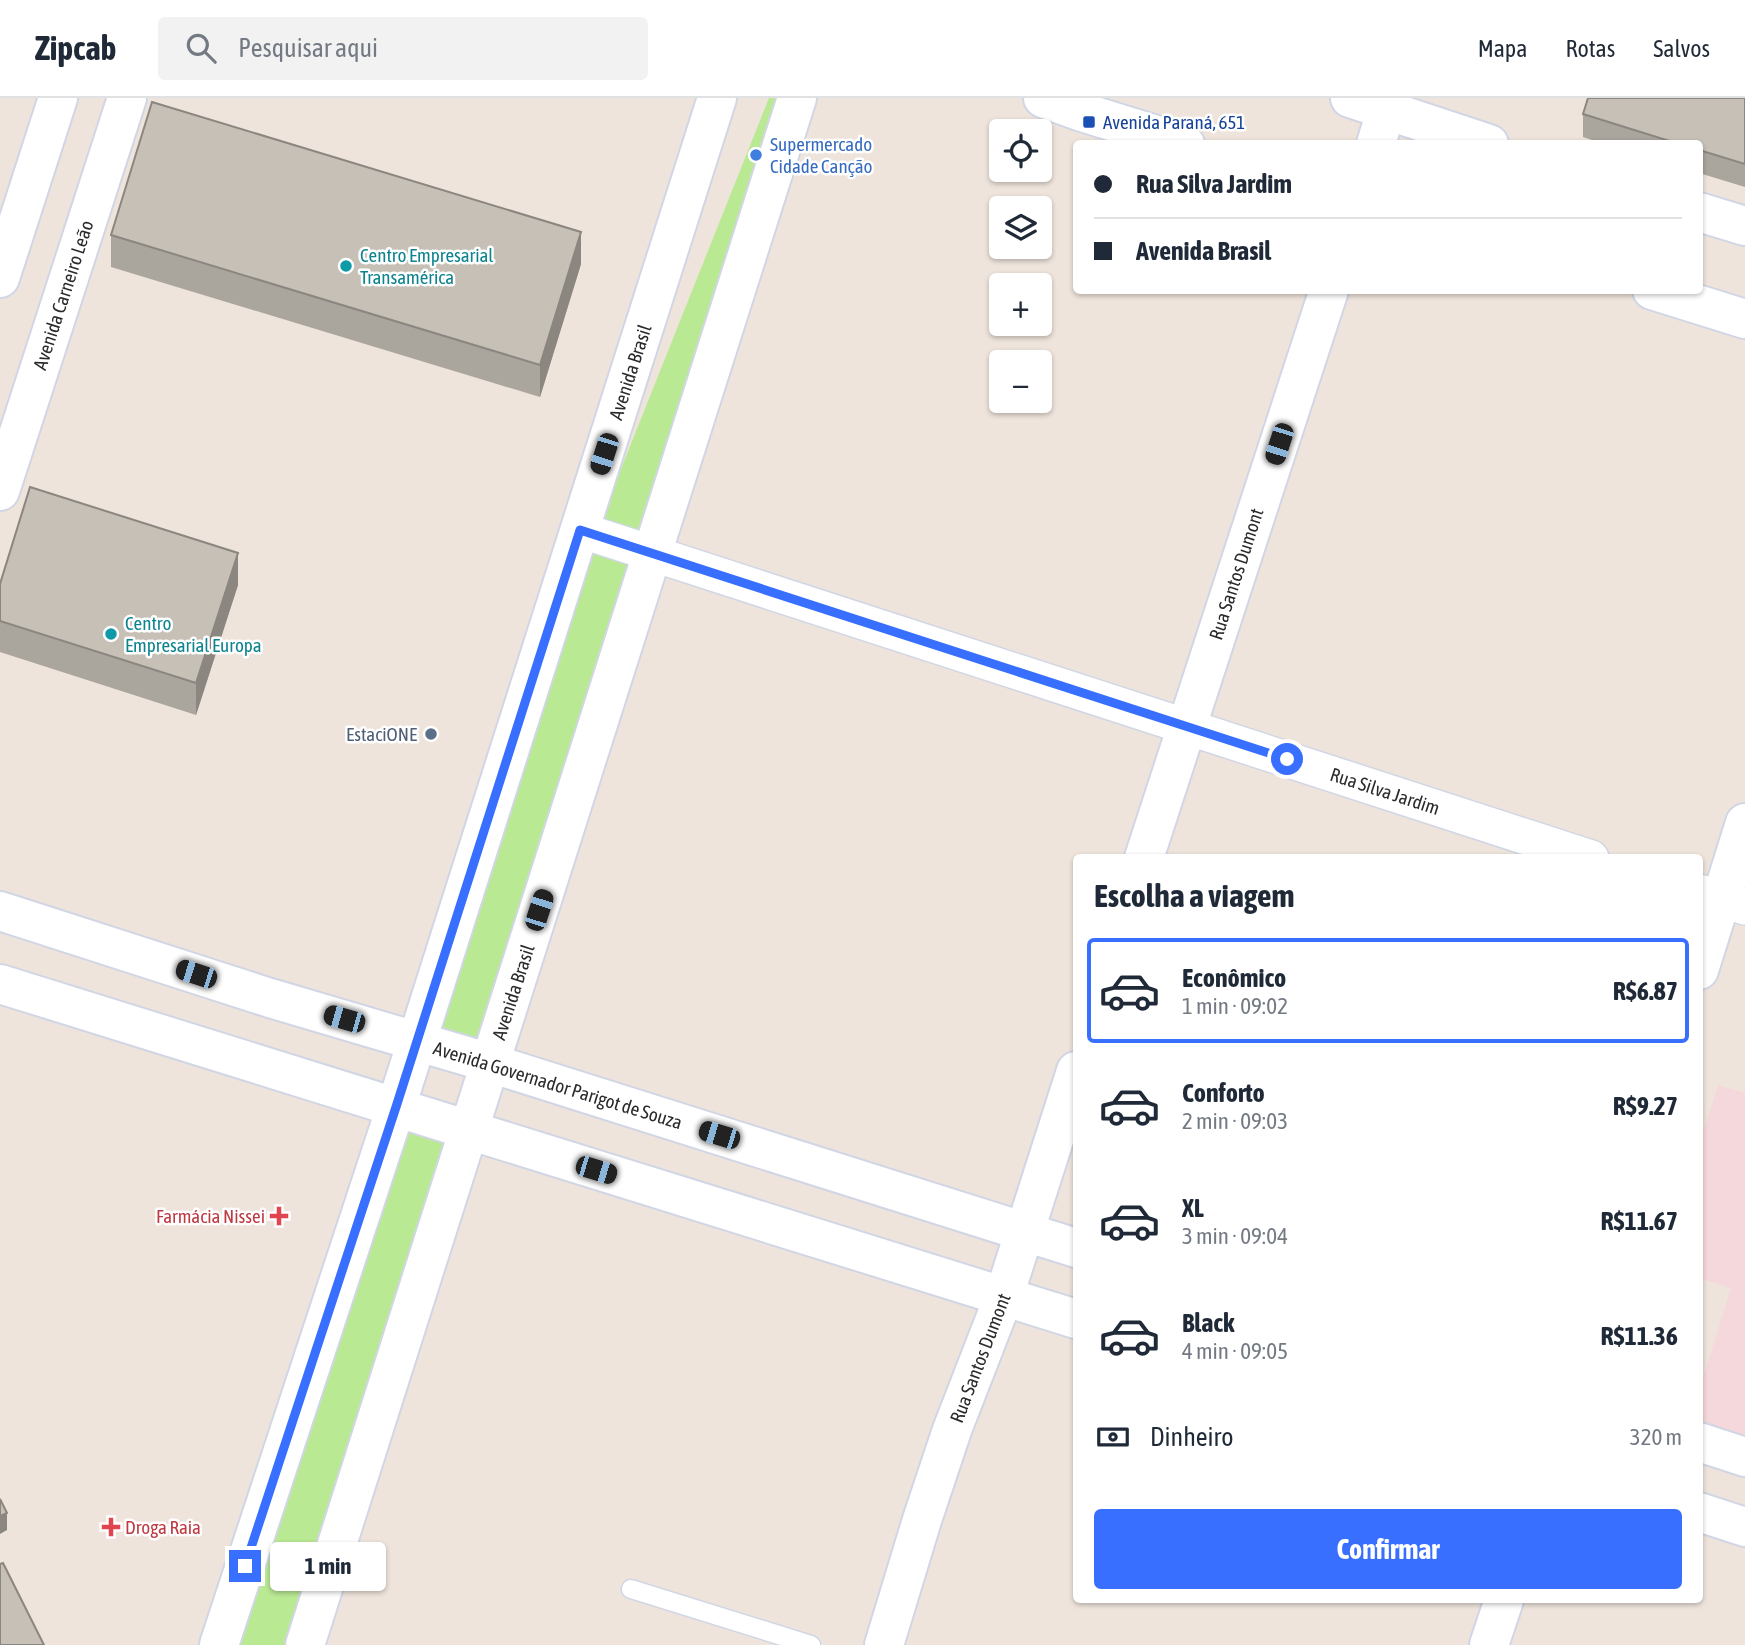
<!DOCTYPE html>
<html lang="pt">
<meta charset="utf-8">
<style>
:root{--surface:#fff;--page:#f2f2f3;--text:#1f2937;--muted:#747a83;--line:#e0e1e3;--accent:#386fff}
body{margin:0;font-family:"Asap Condensed",sans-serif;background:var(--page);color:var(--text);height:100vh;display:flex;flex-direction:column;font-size:26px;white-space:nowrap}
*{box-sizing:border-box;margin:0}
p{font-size:23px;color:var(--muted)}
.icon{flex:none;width:38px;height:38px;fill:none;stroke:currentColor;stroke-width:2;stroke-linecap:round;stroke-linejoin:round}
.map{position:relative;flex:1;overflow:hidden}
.sheet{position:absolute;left:1073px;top:756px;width:630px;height:749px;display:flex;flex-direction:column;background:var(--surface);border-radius:7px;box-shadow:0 2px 5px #0004}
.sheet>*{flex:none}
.banner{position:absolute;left:1073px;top:42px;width:630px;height:154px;border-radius:7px;box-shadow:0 2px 5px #0004;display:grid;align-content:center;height:154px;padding:0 21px;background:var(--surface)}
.fabs{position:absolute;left:989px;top:21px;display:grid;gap:14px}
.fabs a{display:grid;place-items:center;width:63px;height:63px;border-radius:7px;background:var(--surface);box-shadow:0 2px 5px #0004;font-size:35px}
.end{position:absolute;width:32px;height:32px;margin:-16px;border:9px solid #386fff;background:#fff;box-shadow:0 0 0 4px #fff}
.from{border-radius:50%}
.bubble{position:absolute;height:49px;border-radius:7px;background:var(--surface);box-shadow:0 2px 5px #0004;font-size:23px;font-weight:700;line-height:49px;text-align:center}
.car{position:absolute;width:21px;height:42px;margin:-21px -10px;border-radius:9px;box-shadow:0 0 5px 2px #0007;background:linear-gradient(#222 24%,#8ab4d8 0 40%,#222 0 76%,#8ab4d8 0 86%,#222 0)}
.banner b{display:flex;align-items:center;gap:24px;height:66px;font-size:26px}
.banner b+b{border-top:2px solid var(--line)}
.banner i{width:18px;height:18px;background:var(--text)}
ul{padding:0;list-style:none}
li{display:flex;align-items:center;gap:21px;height:105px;margin:0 14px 10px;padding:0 7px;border:4px solid transparent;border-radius:7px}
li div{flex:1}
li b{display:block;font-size:26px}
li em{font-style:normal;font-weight:700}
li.current{border-color:var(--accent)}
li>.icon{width:63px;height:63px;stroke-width:1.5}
h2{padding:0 21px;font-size:32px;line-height:84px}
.pay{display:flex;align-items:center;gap:18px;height:77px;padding:0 21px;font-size:26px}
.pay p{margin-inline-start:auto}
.primary-button{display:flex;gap:14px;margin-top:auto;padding:14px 21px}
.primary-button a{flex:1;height:80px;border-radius:7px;background:var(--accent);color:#fff;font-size:28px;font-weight:700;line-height:80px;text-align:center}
header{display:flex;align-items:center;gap:42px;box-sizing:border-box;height:98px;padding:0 35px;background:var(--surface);border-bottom:2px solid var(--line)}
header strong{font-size:33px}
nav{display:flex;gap:38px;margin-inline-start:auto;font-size:24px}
.search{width:490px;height:63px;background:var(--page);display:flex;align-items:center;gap:18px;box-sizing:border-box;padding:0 24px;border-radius:7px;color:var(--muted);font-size:26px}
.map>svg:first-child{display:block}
.medical{fill:#f5d8dc}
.green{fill:#b9e993}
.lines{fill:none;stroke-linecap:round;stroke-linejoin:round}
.service-casing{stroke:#d1d6e5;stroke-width:21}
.minor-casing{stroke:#d1d6e5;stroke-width:38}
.tertiary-casing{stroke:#d1d6e5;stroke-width:42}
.secondary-casing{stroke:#d1d6e5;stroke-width:42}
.service{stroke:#fff;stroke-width:18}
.minor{stroke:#fff;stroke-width:35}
.tertiary{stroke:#fff;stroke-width:38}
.secondary{stroke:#fff;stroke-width:38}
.wall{fill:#aaa59d}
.shaded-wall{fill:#8b8680}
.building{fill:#c6c0b7;stroke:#8b8680;stroke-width:2}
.route{stroke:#386fff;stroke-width:9}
.transit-dot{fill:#1a4fb4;stroke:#fff;stroke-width:2.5}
.shop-dot{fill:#3f7fe0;stroke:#fff;stroke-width:2.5}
.culture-dot{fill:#0f9aa8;stroke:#fff;stroke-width:2.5}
.service-dot{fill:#5c6f8a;stroke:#fff;stroke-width:2.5}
.health-dot{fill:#e0444e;stroke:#fff;stroke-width:2.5}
.labels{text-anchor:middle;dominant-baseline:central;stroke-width:5;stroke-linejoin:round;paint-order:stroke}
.transit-label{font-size:19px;fill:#164399;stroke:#fff;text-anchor:start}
.shop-label{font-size:19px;fill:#366cbe;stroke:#fff;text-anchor:start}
.culture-label{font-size:19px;fill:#0d838f;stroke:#fff;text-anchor:start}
.street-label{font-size:19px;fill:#2b2b2b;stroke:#fff}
.service-label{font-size:19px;fill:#4e5e75;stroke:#fff;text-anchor:end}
.health-label{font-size:19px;fill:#be3a42;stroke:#fff;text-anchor:end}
</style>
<header>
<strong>Zipcab</strong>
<div class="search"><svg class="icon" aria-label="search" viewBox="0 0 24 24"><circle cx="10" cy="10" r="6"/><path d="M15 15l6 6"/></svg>Pesquisar aqui</div>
<nav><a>Mapa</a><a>Rotas</a><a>Salvos</a></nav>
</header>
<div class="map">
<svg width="1745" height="1547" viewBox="0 0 1745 1547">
<rect width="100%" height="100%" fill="#eee4dc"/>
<path class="medical" d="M1718,987L1745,995V1339L1699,1325V1293L1731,1190L1699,1180V1047Z"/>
<path class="green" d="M769,0H776L637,450L473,960L433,948L595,436Z
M413,1015L456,1028L289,1547H240Z"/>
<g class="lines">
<g class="service-casing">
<path id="service" d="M631,1491L811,1547"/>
</g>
<g class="minor-casing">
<path id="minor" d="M580,432L1591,760
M1699,794L1745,809"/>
</g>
<g class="tertiary-casing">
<path id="tertiary" d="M1376,46L1390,0
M1144,760L1329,192
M1699,872L1745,725
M884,1547L922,1422L952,1332L1004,1198L1076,973
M1489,1547L1504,1502"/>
</g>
<g class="secondary-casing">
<path id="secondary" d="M1043,0L1082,14L1185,46
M1350,0L1489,46
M1699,114L1745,128
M0,180L58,0
M1652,192L1745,221
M0,393L127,0
M0,813L270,900L490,965L1076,1150
M0,886L1076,1221
M1699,1344L1745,1359
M1699,1414L1745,1429
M219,1547L396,1009L717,0
M305,1547L797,0"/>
</g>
<use href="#service" class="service"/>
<use href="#minor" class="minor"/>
<use href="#tertiary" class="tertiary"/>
<use href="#secondary" class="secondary"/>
</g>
<path class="wall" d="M1745,0V89L1699,75V46H1604L1583,39V16Z
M111,137L581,166L540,299L111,169Z
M0,486L238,487L196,617L0,554Z"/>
<path class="shaded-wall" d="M581,134V166L540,299V267Z
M238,455V487L196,617V585Z
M7,1415V1432L0,1436V1418Z"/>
<path class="building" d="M1588,0H1745V66L1699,52V46H1679L1583,16Z
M152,4L581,134L540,267L111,137Z
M30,389L238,455L196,585L0,523V486Z
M0,1401L7,1415L0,1418Z
M3,1465L44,1547H0V1466Z"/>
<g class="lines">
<path class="route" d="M245,1468L396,1009L580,432L1287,661"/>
</g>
<rect class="transit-dot" x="1082" y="17" width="14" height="14" rx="3.5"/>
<circle class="shop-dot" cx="756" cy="57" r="7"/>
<g class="culture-dot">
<circle cx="346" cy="168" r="7"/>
<circle cx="111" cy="536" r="7"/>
</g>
<circle class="service-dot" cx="431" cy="636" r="7"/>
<g class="health-dot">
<path d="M275.5 1107.5h7v7h7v7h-7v7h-7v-7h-7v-7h7z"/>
<path d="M107.5 1418.5h7v7h7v7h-7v7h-7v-7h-7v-7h7z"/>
</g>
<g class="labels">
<g class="transit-label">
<text x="1103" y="24">Avenida Paraná, 651</text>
</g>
<g class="shop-label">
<text x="770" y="46">Supermercado<tspan x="770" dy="22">Cidade Canção</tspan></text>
</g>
<g class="culture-label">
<text x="360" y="157">Centro Empresarial<tspan x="360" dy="22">Transamérica</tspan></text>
<text x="125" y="525">Centro<tspan x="125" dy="22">Empresarial Europa</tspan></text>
</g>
<g class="street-label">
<text transform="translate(63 197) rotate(-72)">Avenida Carneiro Leão</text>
<text transform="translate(630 274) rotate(-72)">Avenida Brasil</text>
<text transform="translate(1236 476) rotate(-72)">Rua Santos Dumont</text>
<text transform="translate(1385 693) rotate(18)">Rua Silva Jardim</text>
<text transform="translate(513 894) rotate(-72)">Avenida Brasil</text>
<text transform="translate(558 987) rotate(17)">Avenida Governador Parigot de Souza</text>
<text transform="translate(980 1260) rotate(-69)">Rua Santos Dumont</text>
</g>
<g class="service-label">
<text x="417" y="636">EstaciONE</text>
</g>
<g class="health-label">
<text x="265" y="1118">Farmácia Nissei</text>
<text x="125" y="1429" text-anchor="start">Droga Raia</text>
</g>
</g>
</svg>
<div class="fabs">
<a><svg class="icon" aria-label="locate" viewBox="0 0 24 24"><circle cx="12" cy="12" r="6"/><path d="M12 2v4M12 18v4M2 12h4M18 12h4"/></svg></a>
<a><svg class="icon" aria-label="layers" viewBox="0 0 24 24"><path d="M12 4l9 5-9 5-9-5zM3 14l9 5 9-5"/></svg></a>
<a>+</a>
<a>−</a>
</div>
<i class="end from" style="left:1287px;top:661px"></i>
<i class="end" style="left:245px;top:1468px"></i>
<div class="bubble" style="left:270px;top:1444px;width:116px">1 min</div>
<i class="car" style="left:1279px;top:346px;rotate:198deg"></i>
<i class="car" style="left:604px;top:356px;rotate:198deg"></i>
<i class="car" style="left:539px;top:812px;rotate:18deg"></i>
<i class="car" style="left:196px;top:876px;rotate:288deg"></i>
<i class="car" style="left:344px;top:921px;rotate:286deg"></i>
<i class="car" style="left:719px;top:1037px;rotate:287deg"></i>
<i class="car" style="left:596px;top:1072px;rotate:107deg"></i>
<div class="banner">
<b><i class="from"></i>Rua Silva Jardim</b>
<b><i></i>Avenida Brasil</b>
</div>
<section class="sheet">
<h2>Escolha a viagem</h2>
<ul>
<li class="current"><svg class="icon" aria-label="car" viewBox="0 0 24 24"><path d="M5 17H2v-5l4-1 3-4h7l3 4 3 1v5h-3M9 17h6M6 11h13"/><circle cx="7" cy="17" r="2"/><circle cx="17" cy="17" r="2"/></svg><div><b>Econômico</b><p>1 min · 09:02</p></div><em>R$6.87</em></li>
<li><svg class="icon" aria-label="car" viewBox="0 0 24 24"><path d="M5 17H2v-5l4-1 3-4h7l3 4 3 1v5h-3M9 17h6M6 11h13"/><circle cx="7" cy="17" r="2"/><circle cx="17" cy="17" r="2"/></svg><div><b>Conforto</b><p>2 min · 09:03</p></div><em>R$9.27</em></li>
<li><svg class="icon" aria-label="car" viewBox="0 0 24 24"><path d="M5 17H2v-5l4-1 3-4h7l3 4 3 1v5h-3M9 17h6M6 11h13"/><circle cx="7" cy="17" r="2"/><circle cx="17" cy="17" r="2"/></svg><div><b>XL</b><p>3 min · 09:04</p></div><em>R$11.67</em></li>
<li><svg class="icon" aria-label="car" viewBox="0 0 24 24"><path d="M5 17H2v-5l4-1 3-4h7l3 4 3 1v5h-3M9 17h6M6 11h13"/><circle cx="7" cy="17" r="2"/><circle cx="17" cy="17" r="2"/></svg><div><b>Black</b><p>4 min · 09:05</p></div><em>R$11.36</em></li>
</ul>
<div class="pay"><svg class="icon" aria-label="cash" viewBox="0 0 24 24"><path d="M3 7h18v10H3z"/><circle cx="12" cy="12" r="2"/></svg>Dinheiro<p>320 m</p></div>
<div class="primary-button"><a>Confirmar</a></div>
</section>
</div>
